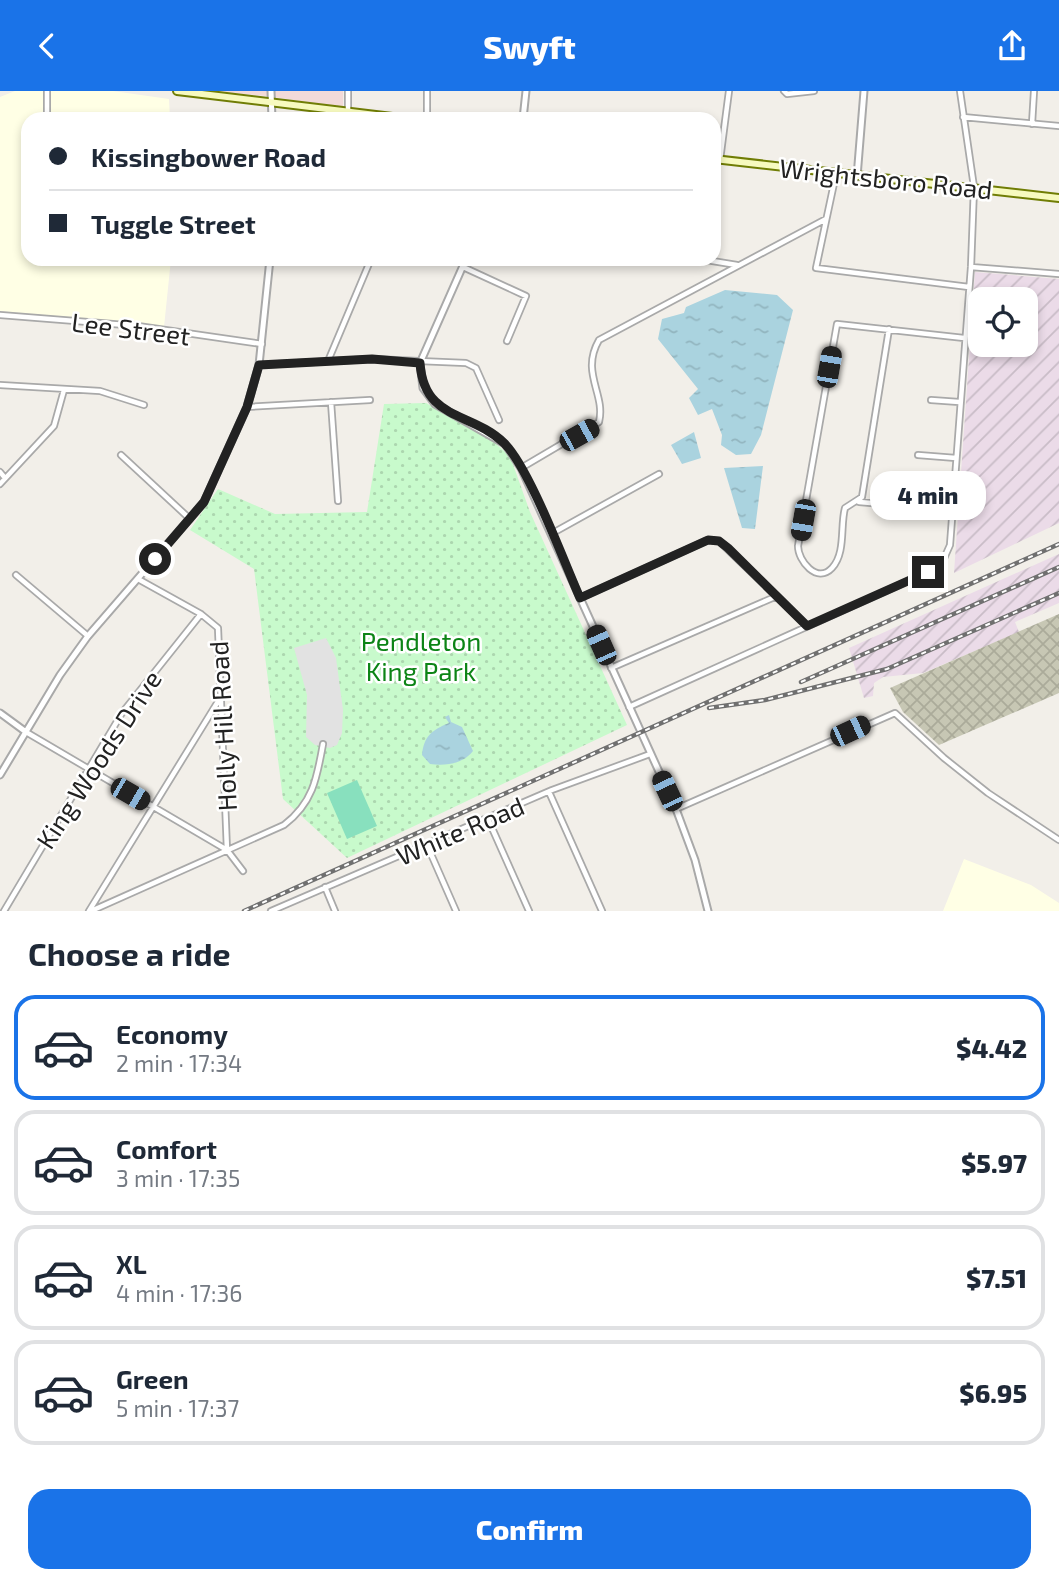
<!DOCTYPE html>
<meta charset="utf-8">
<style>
:root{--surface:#fff;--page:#f2f2f3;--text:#1f2937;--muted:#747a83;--line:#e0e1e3;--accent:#1a73e8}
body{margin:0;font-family:"Exo 2",sans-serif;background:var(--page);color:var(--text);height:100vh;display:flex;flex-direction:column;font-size:26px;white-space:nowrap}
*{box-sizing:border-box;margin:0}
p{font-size:23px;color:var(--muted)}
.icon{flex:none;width:38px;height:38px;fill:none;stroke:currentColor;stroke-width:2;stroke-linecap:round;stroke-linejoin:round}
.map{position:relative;height:820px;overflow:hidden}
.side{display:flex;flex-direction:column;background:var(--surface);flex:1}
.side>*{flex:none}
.top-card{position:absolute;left:21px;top:21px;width:700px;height:154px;border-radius:21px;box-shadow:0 4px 10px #0003;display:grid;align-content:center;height:154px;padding:0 28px;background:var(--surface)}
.buttons{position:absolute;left:968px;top:196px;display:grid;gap:14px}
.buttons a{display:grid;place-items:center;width:70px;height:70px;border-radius:14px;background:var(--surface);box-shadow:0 4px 10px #0003;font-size:35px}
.end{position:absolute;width:32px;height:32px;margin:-16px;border:9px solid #222;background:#fff;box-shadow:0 0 0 4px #fff}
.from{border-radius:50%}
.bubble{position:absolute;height:49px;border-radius:21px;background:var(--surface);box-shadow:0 4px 10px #0003;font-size:23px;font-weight:800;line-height:49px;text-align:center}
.car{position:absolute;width:21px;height:42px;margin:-21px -10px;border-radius:9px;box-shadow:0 0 5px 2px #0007;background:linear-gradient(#222 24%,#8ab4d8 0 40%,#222 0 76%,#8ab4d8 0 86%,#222 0)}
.top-card b{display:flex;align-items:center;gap:24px;height:66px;font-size:26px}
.top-card b+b{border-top:2px solid var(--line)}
.top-card i{width:18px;height:18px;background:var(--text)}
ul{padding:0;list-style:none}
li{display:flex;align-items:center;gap:21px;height:105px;margin:0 14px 10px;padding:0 14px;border:4px solid var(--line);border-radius:21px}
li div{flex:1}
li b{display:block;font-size:26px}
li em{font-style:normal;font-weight:800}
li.active{border-color:var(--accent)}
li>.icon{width:63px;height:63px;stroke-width:1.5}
h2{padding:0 28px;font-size:32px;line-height:84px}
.primary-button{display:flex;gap:14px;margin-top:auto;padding:14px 28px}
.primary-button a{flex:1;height:80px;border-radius:21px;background:var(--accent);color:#fff;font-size:28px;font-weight:800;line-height:80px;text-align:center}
header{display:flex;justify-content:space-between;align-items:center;height:91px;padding:0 28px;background:var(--accent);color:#fff;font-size:32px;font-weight:800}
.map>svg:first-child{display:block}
.commercial{fill:#f2dad9}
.industrial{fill:url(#industrial-furrows);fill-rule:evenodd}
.education{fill:#ffffe5}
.construction{fill:url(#construction-cross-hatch)}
.park{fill:url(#park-dots)}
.pitch{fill:#88e0be}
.parking{fill:#e2e2e2}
.water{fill:url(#water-ripples)}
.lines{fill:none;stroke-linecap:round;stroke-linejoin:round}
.minor-casing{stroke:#a9a9a9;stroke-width:8}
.tertiary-casing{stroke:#a9a9a9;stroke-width:9}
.secondary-casing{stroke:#707d05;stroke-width:10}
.minor{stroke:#fff;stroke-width:4.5}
.tertiary{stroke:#fff;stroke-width:5}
.secondary{stroke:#f7fabf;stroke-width:6}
.rail-casing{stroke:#707070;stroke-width:4.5}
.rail{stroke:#fff;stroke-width:2;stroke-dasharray:5;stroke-linecap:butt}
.route{stroke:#222;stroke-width:9}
.labels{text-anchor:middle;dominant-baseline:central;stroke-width:5;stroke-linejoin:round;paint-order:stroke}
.street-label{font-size:26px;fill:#222;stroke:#fff}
.park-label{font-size:26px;fill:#0c8416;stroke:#fff}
</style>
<header><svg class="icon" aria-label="back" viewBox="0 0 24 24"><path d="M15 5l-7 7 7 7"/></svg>Swyft<svg class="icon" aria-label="share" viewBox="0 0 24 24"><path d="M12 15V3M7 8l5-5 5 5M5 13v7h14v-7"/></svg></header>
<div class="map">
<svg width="1059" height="820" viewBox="0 0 1059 820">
<defs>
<pattern id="industrial-furrows" width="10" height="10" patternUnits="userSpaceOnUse" patternTransform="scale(1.75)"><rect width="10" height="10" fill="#ebdbe8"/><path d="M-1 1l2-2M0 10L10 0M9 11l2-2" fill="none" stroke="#c9bcc7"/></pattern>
<pattern id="construction-cross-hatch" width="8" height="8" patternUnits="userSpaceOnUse" patternTransform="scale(1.75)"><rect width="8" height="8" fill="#c7c7b4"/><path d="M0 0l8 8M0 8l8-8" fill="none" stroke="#abab9a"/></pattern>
<pattern id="park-dots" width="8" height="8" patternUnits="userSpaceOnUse" patternTransform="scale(1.75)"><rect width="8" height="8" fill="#c8facc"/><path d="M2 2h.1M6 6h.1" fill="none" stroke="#acd6af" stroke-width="1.8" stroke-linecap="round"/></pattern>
<pattern id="water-ripples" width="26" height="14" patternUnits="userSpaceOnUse" patternTransform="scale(1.75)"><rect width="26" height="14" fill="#aad3df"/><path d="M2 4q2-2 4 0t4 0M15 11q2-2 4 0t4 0" fill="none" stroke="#92b5bf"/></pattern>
</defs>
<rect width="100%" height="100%" fill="#f2efe9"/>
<path class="commercial" d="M209,0H343V16L266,5Z"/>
<path class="industrial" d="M975,181L1059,188V432L954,482ZM980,208H1026V254H980Z
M1059,463V512L1015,531L1019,541L923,582L883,586L874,592L873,605L864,607L849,557Z"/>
<path class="education" d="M15,0H113L169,8L170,28H28V168H171L164,236L0,220V6Z
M964,768L1031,794L1059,812V820H943Z"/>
<path class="construction" d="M1059,523V602L939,654L903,621L890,597Z"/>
<path class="park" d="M426,312L488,346L510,365L530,421L627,634L347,767L283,708L254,478L190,439L218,398L275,423L367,421L384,313Z"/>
<path class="pitch" d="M357,689L377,735L347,748L327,702Z"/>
<path class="parking" d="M326,547L336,567L343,619L342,642L337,654L330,657L315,654L306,646L307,604L294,557Z"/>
<path class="water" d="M725,199L777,204L793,219L761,344L751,363L736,364L721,354L722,344L712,318L698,324L689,307L698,298L658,248L662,228L684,222L686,216Z
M694,341L701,367L682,373L671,354Z
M763,375L755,438L742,437L724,377Z
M449,624L451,631L462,636L473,660C463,673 446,675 430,673L422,664C424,645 432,639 449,632L445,626Z"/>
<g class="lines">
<g class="minor-casing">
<path id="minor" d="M47,0V28
M348,0V21
M427,0V28
M784,0L787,3L814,0
M963,26L1059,35
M1032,33L1034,0
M720,69L729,0
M836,83L816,177L969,196
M700,168L737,174
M463,176L526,205L507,250
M971,176L1059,183
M0,224L138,235L262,253
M889,238L862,406L845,417C840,435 846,462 832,477C817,493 798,470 798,455L837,233L964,247
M328,270L371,168
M259,274L372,268L466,272L476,277L499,329
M0,294L100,300L144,314
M931,309L959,311
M331,311L338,410
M247,316L370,309
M121,364L190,428
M918,364L956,367
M521,377L599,331C606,303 580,282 599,249L826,128
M0,381L5,387
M0,393L54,335L64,299
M859,411L952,419
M551,443L659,383
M16,484L88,545
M138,488L201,523L218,537L227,759L243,780
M580,507L708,449L719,450L807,535
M611,577L777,505
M629,616L928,481L942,472L950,454L971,176L974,96L960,0
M26,641L227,759
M549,701L602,820
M676,718L895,622L944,667L988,702L1059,749
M488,728L529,820
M427,754L456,820
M325,796L335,820
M4,820L122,622L201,523
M89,820L222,604
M91,820L284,734C313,712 317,687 323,653
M271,820L552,699L650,663"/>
</g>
<g class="tertiary-casing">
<path id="tertiary" d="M271,0L272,28
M523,28L526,0
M857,86L864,0
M466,168L420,272L423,297L435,313L505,353L521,377L676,718L695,769L708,820
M0,622L26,641
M0,684L60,584L88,545L204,411L247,316L259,274L270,168"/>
</g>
<g class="secondary-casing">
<path id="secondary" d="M177,0L409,28
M714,68L1059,107"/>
</g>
<use href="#minor" class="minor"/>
<use href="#tertiary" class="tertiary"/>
<use href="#secondary" class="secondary"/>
<g class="rail-casing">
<path id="rail" d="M801,591L1059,476
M709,617L765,609L887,578L1059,502
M244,820L1059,453"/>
</g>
<use href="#rail" class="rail"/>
</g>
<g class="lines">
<path class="route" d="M155,468L204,411L247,316L259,274L372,268L420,272C424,330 471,320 504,352C529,376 564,471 580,507L708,449L719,450L728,457L807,535L928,481"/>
</g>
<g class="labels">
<g class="street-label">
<text transform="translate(886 87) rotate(6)">Wrightsboro Road</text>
<text transform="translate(131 237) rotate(7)">Lee Street</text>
<text transform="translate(222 635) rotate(-93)">Holly Hill Road</text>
<text transform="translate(98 668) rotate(-57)">King Woods Drive</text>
<text transform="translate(460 739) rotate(-23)">White Road</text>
</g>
<g class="park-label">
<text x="421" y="549">Pendleton<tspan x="421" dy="30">King Park</tspan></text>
</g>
</g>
</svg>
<div class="buttons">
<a><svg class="icon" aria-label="locate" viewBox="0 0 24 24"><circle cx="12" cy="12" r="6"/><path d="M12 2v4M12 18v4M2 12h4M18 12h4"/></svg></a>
</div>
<i class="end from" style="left:155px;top:468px"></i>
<i class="end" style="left:928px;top:481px"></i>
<div class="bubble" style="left:870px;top:380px;width:116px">4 min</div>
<i class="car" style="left:829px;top:276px;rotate:10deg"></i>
<i class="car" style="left:579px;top:344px;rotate:61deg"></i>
<i class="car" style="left:803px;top:429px;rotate:190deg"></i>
<i class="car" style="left:601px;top:554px;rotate:336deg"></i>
<i class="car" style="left:850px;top:640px;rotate:65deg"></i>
<i class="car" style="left:667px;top:700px;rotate:335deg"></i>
<i class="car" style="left:130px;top:703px;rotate:120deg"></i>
<div class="top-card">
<b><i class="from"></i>Kissingbower Road</b>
<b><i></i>Tuggle Street</b>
</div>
</div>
<section class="side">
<h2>Choose a ride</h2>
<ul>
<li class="active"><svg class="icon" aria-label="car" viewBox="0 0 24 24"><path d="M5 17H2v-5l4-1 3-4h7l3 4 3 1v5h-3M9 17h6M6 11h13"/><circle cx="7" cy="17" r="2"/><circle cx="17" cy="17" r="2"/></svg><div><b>Economy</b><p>2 min · 17:34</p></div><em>$4.42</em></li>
<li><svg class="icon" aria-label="car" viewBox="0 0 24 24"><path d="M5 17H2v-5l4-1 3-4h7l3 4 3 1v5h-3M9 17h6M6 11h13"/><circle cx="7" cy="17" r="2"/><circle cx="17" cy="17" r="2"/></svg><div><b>Comfort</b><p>3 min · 17:35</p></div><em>$5.97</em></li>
<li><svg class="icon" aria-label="car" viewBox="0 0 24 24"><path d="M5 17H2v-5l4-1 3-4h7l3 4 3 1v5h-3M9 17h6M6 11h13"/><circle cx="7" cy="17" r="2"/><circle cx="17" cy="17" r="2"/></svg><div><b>XL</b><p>4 min · 17:36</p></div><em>$7.51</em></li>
<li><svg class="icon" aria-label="car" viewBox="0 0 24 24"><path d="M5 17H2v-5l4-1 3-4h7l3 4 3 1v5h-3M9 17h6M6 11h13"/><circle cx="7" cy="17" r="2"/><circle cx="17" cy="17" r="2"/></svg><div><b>Green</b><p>5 min · 17:37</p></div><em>$6.95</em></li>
</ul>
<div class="primary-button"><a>Confirm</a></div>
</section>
